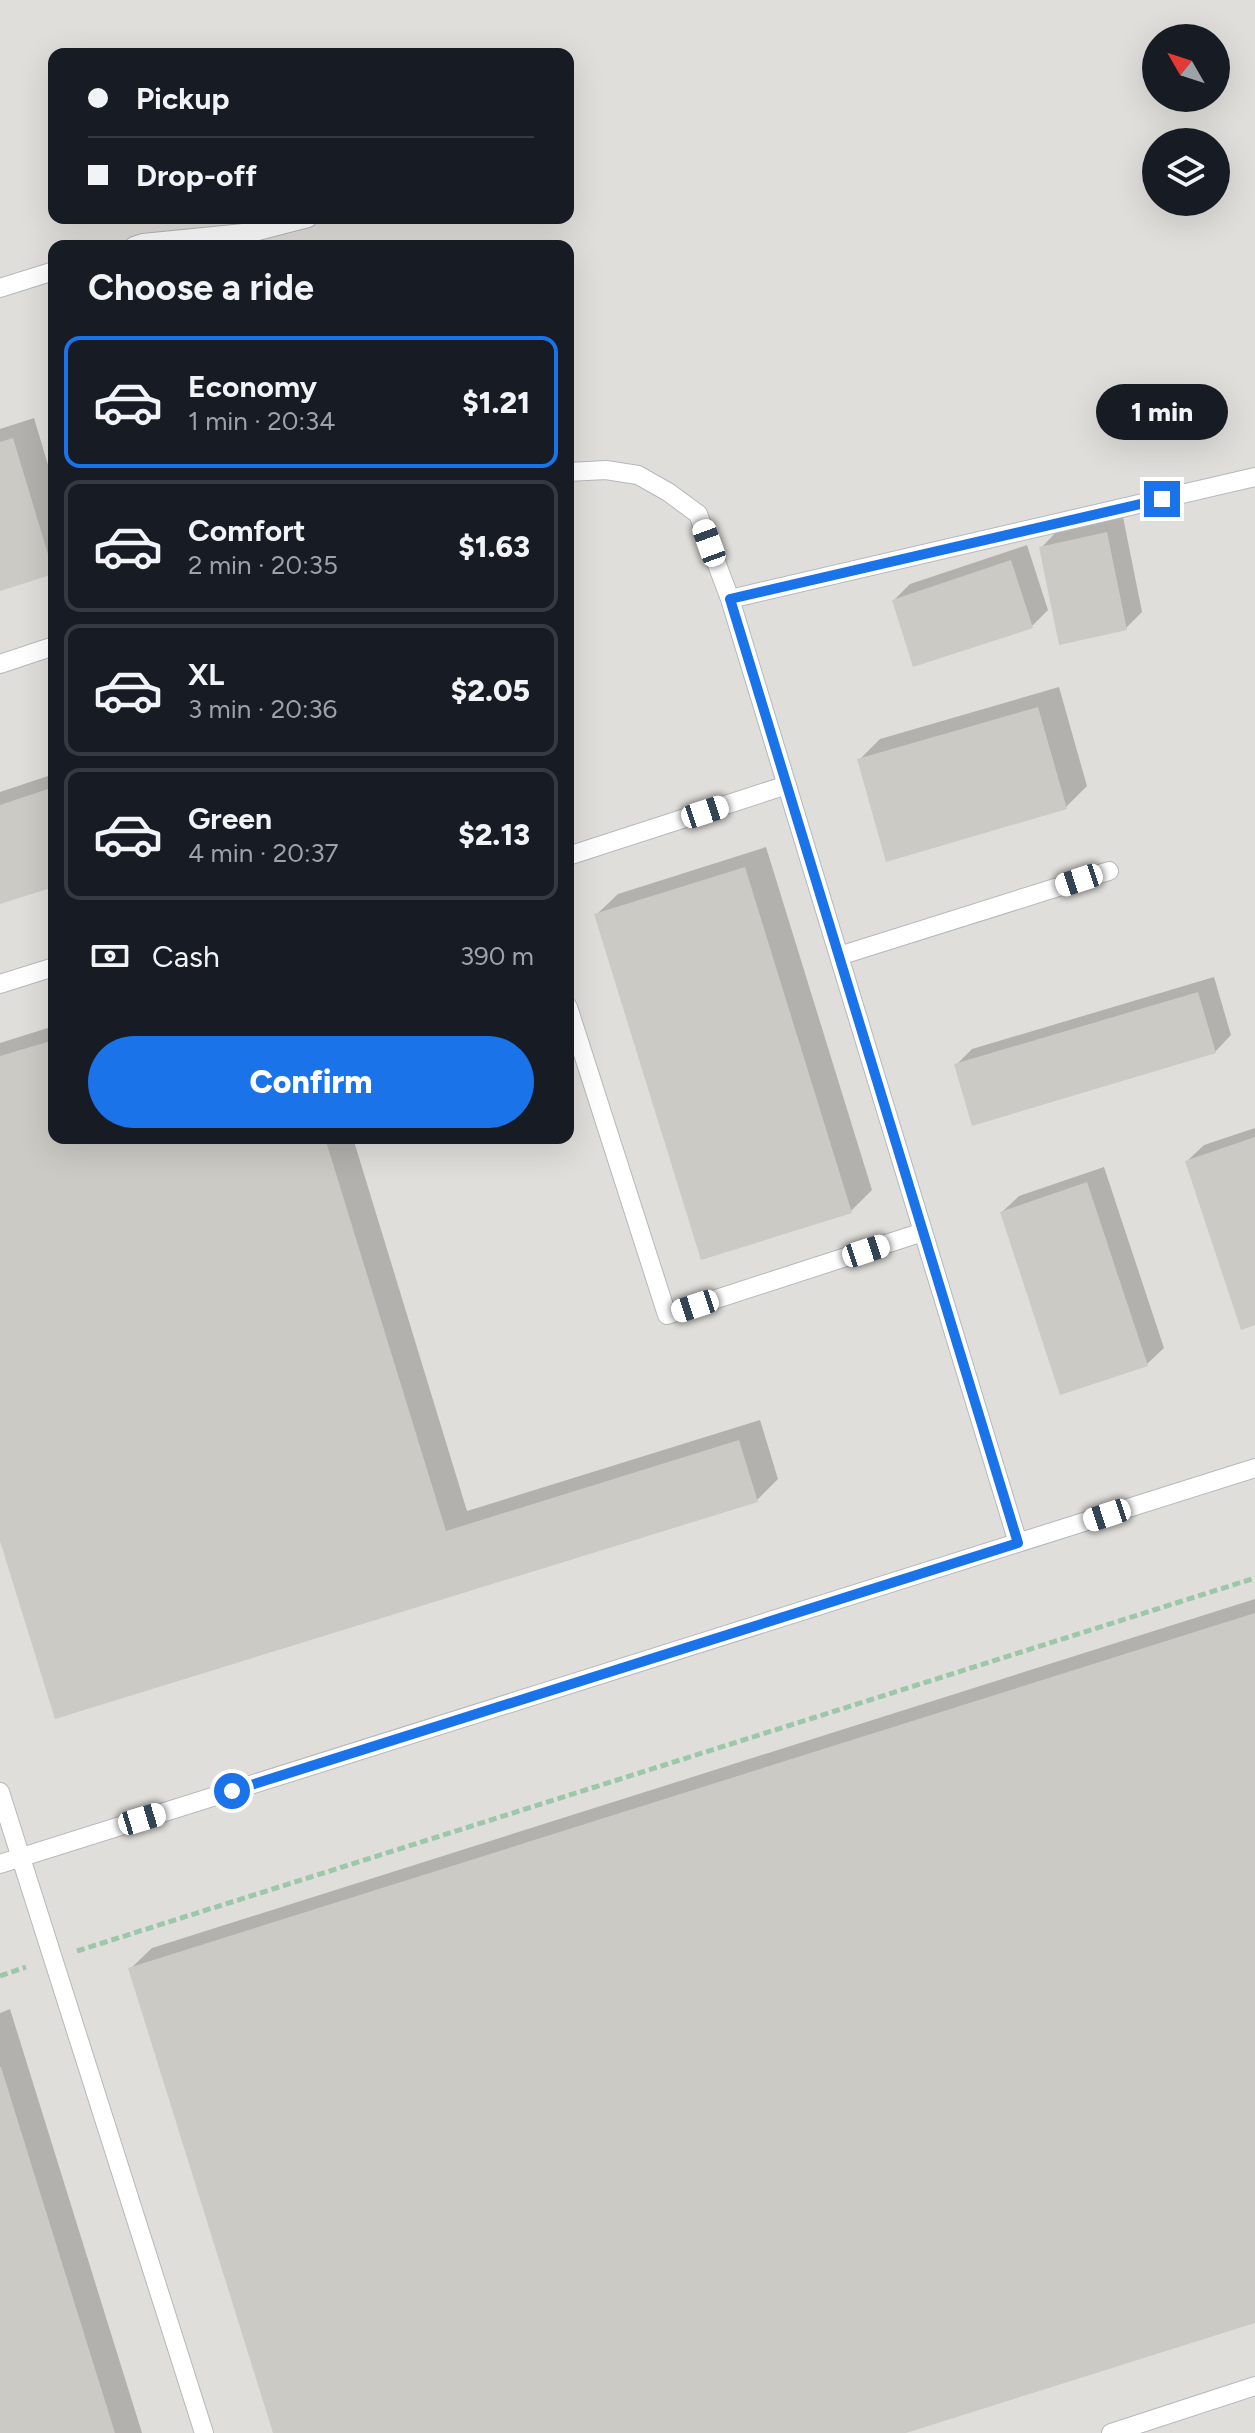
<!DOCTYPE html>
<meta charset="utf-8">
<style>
:root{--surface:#171b24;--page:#242831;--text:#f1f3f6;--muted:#9ea1a6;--line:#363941;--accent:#1a73e8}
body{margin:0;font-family:Figtree,sans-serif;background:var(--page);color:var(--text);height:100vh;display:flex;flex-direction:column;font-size:30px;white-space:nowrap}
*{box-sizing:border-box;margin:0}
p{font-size:26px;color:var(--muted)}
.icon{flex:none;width:44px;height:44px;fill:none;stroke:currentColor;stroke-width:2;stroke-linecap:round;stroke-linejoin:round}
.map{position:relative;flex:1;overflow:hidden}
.side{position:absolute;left:48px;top:240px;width:526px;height:904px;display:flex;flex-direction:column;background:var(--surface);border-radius:16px;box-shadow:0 8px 32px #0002}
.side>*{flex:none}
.top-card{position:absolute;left:48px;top:48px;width:526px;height:176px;border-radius:16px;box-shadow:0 8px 32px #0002;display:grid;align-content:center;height:176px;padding:0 40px;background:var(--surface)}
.needle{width:52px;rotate:309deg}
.controls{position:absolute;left:1142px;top:24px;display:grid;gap:16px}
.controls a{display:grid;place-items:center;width:88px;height:88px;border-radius:50%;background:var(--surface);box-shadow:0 8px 32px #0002;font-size:40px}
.end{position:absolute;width:36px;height:36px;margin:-18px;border:10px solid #1a73e8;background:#fff;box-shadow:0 0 0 4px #fff}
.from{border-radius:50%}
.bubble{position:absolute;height:56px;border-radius:28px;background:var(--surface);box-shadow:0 8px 32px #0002;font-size:26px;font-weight:800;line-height:56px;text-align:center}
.car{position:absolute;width:24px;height:48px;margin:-24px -12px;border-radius:10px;box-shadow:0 0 6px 2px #0007;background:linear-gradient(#fff 24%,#345 0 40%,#fff 0 76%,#345 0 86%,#fff 0)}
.top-card b{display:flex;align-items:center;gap:28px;height:76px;font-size:30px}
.top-card b+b{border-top:2px solid var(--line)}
.top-card i{width:20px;height:20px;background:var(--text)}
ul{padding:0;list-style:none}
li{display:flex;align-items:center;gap:24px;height:132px;margin:0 16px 12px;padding:0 24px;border:4px solid var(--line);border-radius:16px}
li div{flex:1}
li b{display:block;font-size:30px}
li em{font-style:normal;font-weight:800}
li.on{border-color:var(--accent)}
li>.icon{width:72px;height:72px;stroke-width:1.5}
h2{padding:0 40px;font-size:36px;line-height:96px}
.pay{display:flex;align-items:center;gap:20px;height:88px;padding:0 40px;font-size:30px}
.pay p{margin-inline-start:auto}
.button{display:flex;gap:16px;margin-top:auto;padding:16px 40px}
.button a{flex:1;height:92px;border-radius:48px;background:var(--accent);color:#fff;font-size:32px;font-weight:800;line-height:92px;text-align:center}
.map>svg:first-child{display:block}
.industrial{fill:#e0deda;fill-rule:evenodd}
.shadow{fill:#0003}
.building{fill:#cccac5}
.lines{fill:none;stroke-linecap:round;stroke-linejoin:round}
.service-casing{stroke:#b5b8bc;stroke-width:20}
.path{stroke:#9cc7a9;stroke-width:5;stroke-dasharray:8 4;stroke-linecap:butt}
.service{stroke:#fff;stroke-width:18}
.route{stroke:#1a73e8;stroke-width:10}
</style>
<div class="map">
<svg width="1255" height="2433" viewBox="0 0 1255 2433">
<rect width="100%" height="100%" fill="#f1efe8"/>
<path class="industrial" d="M0,0H1255V2433H0ZM1156,38H1216V98H1156ZM54,54H568V218H54ZM1156,142H1216V202H1156ZM54,246H568V1138H54Z"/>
<path class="shadow" d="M34,418L54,485V572L0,589V429Z
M1123,517L1142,612L1126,628L1041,548L1057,531Z
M1027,545L1048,610L1032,626L894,600L910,584Z
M1059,687L1087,786L1066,807L859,760L880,739Z
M54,774V885L0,902V792Z
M766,847L872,1190L851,1211L596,915L618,894Z
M1214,977L1231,1035L1215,1052L956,1065L972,1049Z
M54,1026V1138H353L467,1511L760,1420L778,1479L757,1500L56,1717L0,1534V1043Z
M1255,1128V1323L1187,1161L1204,1145Z
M1104,1167L1164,1348L1147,1364L1002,1212L1019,1196Z
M1255,1599V2320L899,2433H275L130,1969L152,1948Z
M10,2009L142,2433H0V2013Z"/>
<path class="building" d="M13,438L54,574L0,591V442Z
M1107,532L1127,630L1059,645L1039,547Z
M1011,560L1033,628L913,667L892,600Z
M1038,707L1067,809L886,862L857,759Z
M54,787V887L0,904V805Z
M745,867L852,1213L701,1260L594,914Z
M1198,992L1216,1053L972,1126L954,1064Z
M54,1040V1138H325L446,1531L739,1440L758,1502L55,1719L0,1541V1056Z
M1255,1137V1325L1241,1330L1185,1161Z
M1087,1182L1148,1366L1060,1395L1000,1212Z
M1255,1613V2323L906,2433H273L128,1968Z
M0,2067H1L115,2433H0Z"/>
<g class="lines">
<g class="service-casing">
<path id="service" d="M134,246L143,243L254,232L308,218
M0,288L54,271
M568,472L606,470L638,475L668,492L698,514L730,599L1018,1543
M730,599L1255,477
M0,664L54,646
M568,856L787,785
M839,956L1109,871
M0,984L54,967
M568,1007L667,1315L923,1232
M0,1792L204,2433
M0,1864L1255,1468
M1111,2433L1255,2386"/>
</g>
<path class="path" d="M77,1951L1255,1578
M0,1976L26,1967"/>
<use href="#service" class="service"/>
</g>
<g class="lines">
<path class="route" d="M232,1791L1018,1543L730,599L1162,499"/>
</g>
</svg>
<div class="controls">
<a><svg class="needle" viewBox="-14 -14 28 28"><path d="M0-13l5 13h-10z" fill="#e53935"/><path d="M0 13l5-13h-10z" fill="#9ea1a6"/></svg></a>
<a><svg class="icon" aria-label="layers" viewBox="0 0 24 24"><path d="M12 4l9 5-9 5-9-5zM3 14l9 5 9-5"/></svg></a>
</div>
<i class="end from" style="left:232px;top:1791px"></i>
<i class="end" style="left:1162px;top:499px"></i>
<div class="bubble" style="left:1096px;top:384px;width:132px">1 min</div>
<i class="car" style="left:709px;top:543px;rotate:340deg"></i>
<i class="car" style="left:705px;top:812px;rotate:72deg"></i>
<i class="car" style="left:1079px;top:880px;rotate:252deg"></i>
<i class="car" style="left:866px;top:1251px;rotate:72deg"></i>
<i class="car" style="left:695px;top:1306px;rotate:252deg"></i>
<i class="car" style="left:1107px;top:1515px;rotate:252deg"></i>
<i class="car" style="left:142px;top:1819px;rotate:73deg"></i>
<div class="top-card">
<b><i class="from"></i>Pickup</b>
<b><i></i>Drop-off</b>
</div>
<section class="side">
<h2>Choose a ride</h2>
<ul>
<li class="on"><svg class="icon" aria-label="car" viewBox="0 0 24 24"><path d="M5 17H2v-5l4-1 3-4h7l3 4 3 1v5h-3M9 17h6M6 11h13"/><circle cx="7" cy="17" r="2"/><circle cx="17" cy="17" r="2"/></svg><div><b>Economy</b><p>1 min · 20:34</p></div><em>$1.21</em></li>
<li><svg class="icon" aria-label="car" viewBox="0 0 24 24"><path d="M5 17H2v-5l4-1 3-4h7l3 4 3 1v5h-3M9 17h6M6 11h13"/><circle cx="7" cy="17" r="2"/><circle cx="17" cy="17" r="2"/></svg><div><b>Comfort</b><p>2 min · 20:35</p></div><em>$1.63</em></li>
<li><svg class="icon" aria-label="car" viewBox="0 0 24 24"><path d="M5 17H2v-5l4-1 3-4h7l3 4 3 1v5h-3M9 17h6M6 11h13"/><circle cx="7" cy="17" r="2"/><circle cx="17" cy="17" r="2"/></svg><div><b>XL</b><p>3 min · 20:36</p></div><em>$2.05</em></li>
<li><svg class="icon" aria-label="car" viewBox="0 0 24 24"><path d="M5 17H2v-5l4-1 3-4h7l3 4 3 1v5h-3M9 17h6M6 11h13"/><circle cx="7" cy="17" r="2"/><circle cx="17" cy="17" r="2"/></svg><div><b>Green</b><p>4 min · 20:37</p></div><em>$2.13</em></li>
</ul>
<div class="pay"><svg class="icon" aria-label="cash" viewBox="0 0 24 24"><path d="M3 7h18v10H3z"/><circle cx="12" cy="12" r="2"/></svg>Cash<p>390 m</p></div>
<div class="button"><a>Confirm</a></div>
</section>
</div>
